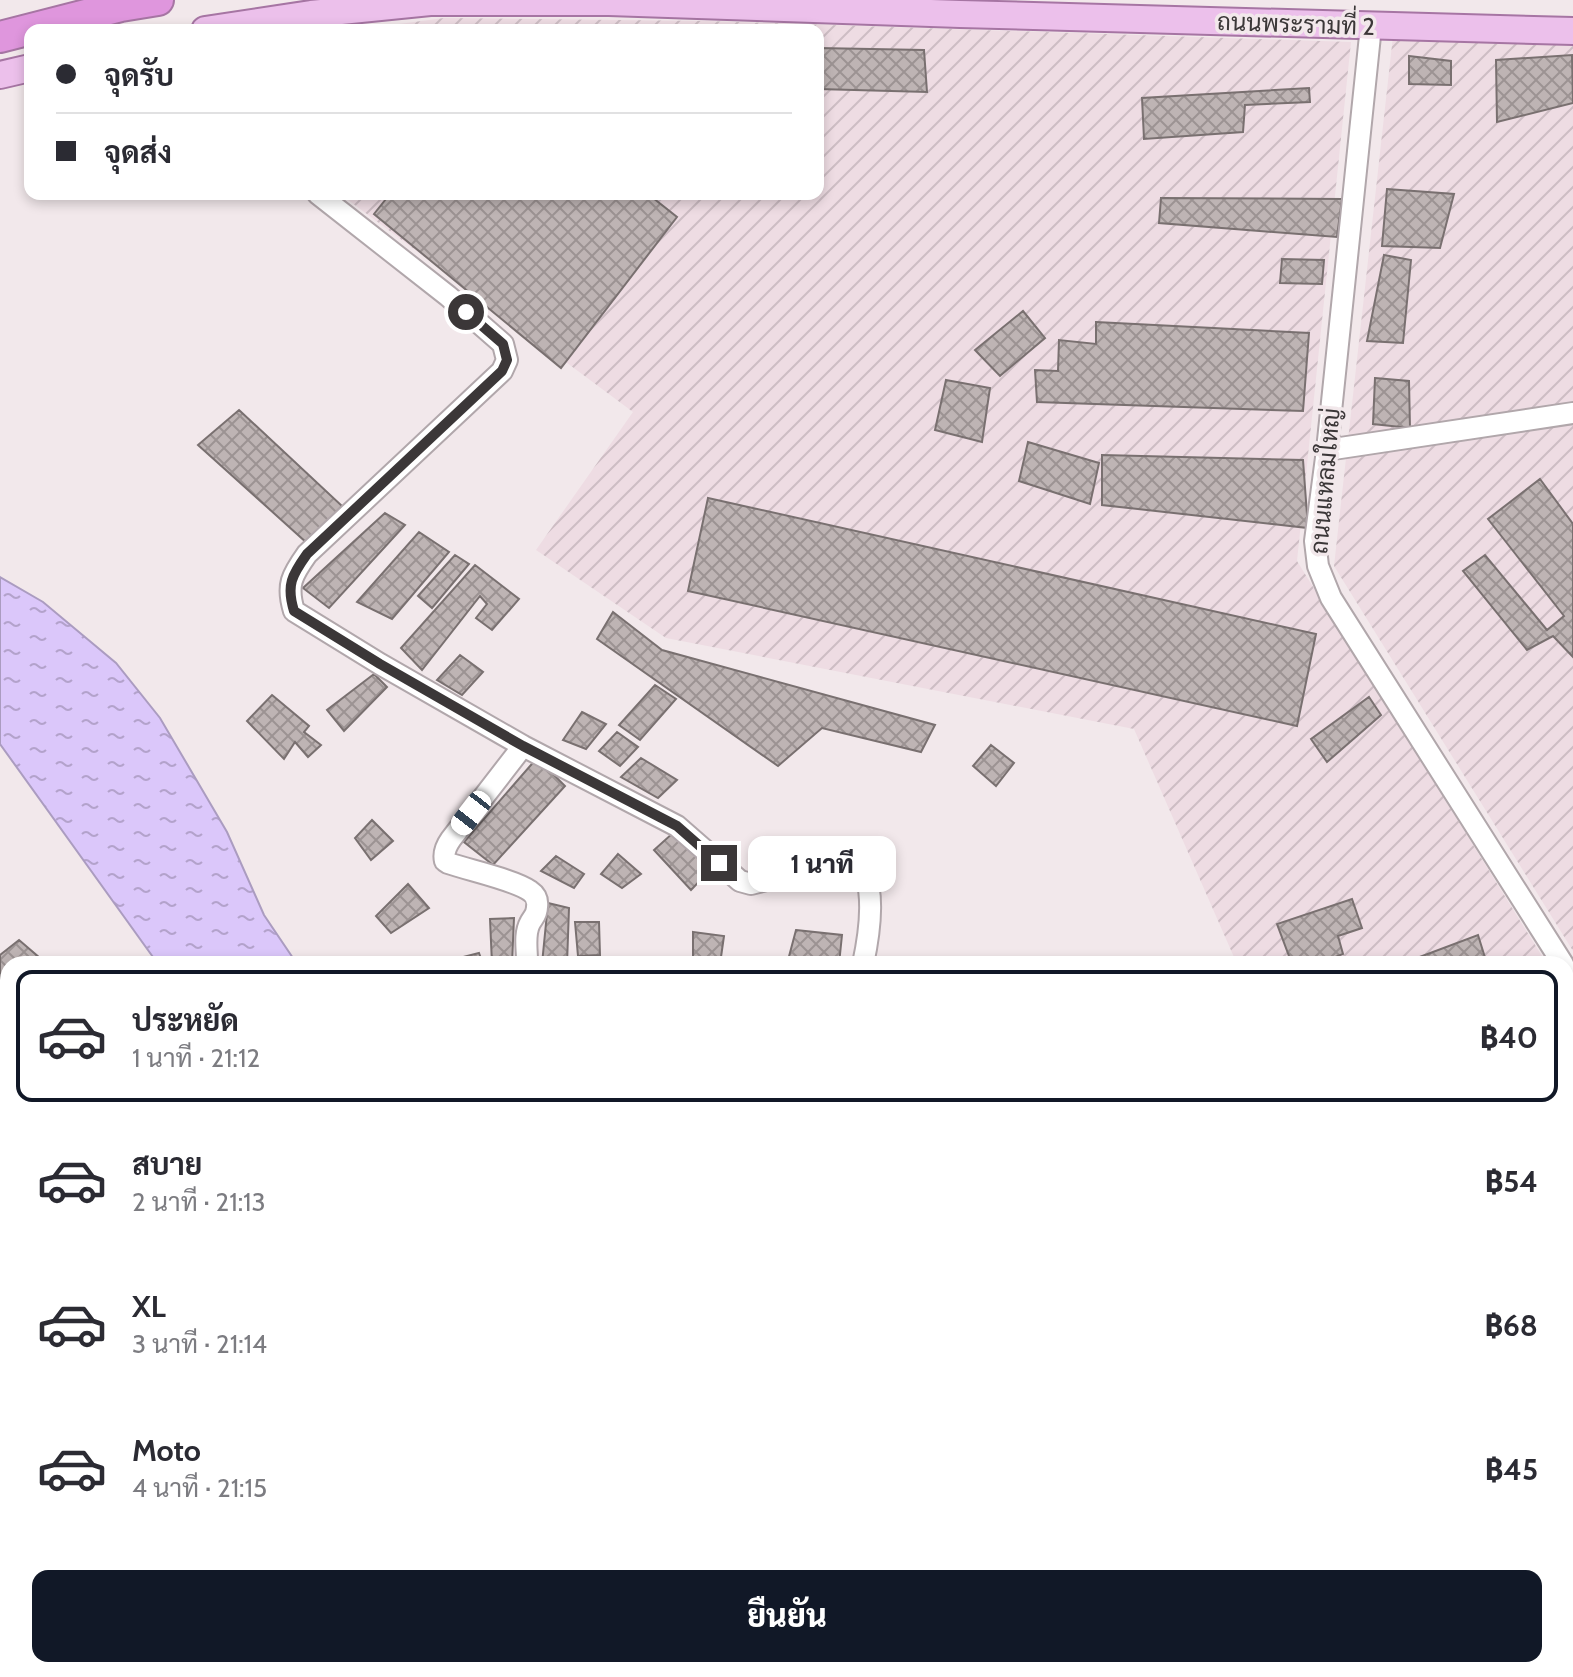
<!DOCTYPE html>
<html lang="th">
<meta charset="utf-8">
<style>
:root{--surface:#fff;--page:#f7f7f7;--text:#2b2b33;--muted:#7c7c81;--line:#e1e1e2;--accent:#111827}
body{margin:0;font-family:Cabin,Sarabun,sans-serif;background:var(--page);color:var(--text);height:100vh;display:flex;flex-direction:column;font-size:30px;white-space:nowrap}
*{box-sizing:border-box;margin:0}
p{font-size:26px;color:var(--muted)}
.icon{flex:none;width:44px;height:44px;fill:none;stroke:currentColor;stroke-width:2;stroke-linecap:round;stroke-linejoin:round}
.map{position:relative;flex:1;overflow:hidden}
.panel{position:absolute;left:0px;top:956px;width:1574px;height:722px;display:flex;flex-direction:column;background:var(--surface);border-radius:24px 24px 0 0;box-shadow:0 4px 12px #0003}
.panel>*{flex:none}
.hud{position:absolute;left:24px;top:24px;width:800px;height:176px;border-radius:16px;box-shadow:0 4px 12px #0003;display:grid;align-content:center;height:176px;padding:0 32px;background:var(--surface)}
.end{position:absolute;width:36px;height:36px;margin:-18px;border:10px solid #3b3738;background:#fff;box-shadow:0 0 0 4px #fff}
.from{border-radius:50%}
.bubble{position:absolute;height:56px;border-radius:16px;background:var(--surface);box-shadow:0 4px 12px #0003;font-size:26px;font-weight:800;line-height:56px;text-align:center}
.car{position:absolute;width:24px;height:48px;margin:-24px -12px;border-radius:10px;box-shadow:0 0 6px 2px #0007;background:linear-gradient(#fff 24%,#345 0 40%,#fff 0 76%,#345 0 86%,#fff 0)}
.hud b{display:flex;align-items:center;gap:28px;height:76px;font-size:30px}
.hud b+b{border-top:2px solid var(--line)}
.hud i{width:20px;height:20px;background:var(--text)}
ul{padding:14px 0 0;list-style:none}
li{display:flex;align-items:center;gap:24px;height:132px;margin:0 16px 12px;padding:0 16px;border:4px solid transparent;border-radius:16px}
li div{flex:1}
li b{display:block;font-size:30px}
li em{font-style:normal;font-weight:800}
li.selected{border-color:var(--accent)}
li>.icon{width:72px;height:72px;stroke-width:1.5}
.action{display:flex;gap:16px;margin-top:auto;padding:16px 32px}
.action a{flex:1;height:92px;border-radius:16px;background:var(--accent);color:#fff;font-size:32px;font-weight:800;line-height:92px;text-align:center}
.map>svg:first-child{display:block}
.industrial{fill:url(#industrial-furrows)}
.water{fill:url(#water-ripples);stroke:#ab9cc0;stroke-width:2}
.building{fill:url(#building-cross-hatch);stroke:#797070;stroke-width:2}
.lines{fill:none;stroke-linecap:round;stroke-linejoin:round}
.minor-casing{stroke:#b1a7ab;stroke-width:24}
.major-casing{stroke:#a675a3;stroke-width:30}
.highway-casing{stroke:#a675a3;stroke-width:34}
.minor{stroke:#fff;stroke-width:20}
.major{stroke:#ecc0eb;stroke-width:26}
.highway{stroke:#df96dd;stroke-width:30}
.route{stroke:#3b3738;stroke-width:10}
.labels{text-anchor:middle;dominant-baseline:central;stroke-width:7;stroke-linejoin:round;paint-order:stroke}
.street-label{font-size:24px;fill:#3b3738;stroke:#f2e8eb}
</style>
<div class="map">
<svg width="1573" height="1677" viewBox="0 0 1573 1677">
<defs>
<pattern id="industrial-furrows" width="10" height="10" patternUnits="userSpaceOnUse" patternTransform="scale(2)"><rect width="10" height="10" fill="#eedce3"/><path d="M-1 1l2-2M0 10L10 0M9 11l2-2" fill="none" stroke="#cdbdc4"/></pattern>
<pattern id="water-ripples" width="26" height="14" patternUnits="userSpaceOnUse" patternTransform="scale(2)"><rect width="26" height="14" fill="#dbc7fa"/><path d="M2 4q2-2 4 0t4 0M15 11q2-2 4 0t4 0" fill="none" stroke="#b3a2cb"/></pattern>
<pattern id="building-cross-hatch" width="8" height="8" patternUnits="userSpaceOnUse" patternTransform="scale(2)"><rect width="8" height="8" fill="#beb4b4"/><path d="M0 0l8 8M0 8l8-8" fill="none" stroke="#9c9393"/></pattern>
</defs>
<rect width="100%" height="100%" fill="#f2e8eb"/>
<path class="industrial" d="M444,18L707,21L1351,42L1297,561L1547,964H1237L1134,729L666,638L536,550L633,412L340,194H818V30H354Z
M1393,36L1573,37V951L1334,566Z
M1566,994L1573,1006V1102L1566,1106Z"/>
<path class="water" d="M0,577L43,602L116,663L160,718L227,832L264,915L297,964H158L0,744Z
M1573,1114V1235L1566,1239V1118Z
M304,1670H447L437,1677H292Z"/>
<path class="building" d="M818,48L924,50L927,92L818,89Z
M1572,55L1573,103L1497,122L1496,60Z
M1409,56L1451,61V85L1409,84Z
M1309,88L1310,102L1245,105L1243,132L1144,139L1142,98Z
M1387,189L1454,194L1440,248L1382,246Z
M390,194H648L677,217L561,368L374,214Z
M1161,198L1342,199L1337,237L1159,223Z
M1384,255L1411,260L1403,343L1367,341Z
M1282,259L1324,260L1322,284L1280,283Z
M1023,311L1045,338L1000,376L975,350Z
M1096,322L1309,333L1303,411L1037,402L1035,370L1058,371L1059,340L1096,344Z
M1375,378L1409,381L1410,428L1373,424Z
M946,380L990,388L982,442L935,430Z
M239,410L342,506L307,543L198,445Z
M1028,442L1099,463L1090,504L1019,481Z
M1102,455L1303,460L1308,528L1102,505Z
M1540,479L1573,524V657L1553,636L1527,650L1463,571L1485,555L1547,630L1564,616L1488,519Z
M708,498L1316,634L1297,726L688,591Z
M385,513L405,525L329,608L303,588Z
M419,532L449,552L392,619L357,602Z
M455,555L469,564L432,608L418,596Z
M475,565L519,599L492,630L476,618L487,604L480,596L422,670L401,648Z
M613,612L662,650L935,725L921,752L822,728L778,766L597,639Z
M460,655L483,672L462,695L437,680Z
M374,674L387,687L344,731L327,710Z
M655,685L676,699L640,740L619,725Z
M272,695L309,726L304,732L321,745L308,757L295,742L284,759L247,721Z
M1369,697L1381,715L1327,762L1311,739Z
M582,712L606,724L586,749L563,740Z
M617,732L638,747L620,766L599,751Z
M991,745L1014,763L996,786L973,766Z
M537,758L565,786L493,865L464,842Z
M641,758L677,780L658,798L621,777Z
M372,820L393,841L371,860L355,838Z
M674,832L712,868L691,890L654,850Z
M618,854L641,874L622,888L601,874Z
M556,856L584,874L574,888L541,871Z
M408,884L429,908L391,933L376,916Z
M1352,899L1362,928L1338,936L1343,954L1318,964H1292L1277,924Z
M548,903L569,908L567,964H542Z
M514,918L512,964H492L490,919Z
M575,922H599L600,955L578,956Z
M796,930L842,935L839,964H787Z
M693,932L724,936L720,964H693Z
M1478,935L1487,964H1401Z
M19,940L47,964L60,959L64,964H8V1000L2,1005L0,1001V955Z
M479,953L483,964H445L444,962Z
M8,1263V1305L0,1295V1269Z
M1566,1392H1569L1573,1416V1461H1566Z
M8,1559V1601L0,1606V1565Z
M49,1670H93L83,1677H36Z
M810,1670H839L845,1672L843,1677H808Z
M877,1670H899L912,1677H873Z
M1245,1670H1285L1288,1676L1258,1677L1255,1671L1246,1673Z
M1479,1670H1556L1558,1677H1479Z"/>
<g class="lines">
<g class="minor-casing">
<path id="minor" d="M1371,26L1327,450L1315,541L1318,566L1331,598L1563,964
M318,194L448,296L503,344L507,360L502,371L307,554C292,575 286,585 294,611L380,664L523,746L677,826L740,881L751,884L838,861C839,861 850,861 851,861C881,872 868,941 863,964
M1327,450L1573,413
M523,746L451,839C446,846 443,853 445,861L448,863C468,870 515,880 530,891C536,895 538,900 537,907C537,915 533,917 530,923C524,934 527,949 527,960
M1566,969L1573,980
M0,1427L8,1440
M1566,1472L1573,1471
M0,1642L8,1637
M1459,1670V1677
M1317,1677L1319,1670"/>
</g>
<g class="major-casing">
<path id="major" d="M205,30L311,14L430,2H609L960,14L1573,31
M0,75L30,68"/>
</g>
<g class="highway-casing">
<path id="highway" d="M0,37L121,6L158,0"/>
</g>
<use href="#minor" class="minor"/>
<use href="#major" class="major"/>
<use href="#highway" class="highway"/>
</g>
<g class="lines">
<path class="route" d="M466,312L503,344L507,360L502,371L307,554C292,575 286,585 294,611L380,664L523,746L677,826L719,863"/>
</g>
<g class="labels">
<g class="street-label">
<text transform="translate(1296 24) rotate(2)">ถนนพระรามที่ 2</text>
<text transform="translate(1325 481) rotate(-85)">ถนนแหลมใหญ่</text>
</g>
</g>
</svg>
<i class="end from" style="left:466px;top:312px"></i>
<i class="end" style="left:719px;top:863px"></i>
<div class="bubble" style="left:748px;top:836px;width:148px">1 นาที</div>
<i class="car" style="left:471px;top:813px;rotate:218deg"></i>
<div class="hud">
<b><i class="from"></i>จุดรับ</b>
<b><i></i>จุดส่ง</b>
</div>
<section class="panel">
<ul>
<li class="selected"><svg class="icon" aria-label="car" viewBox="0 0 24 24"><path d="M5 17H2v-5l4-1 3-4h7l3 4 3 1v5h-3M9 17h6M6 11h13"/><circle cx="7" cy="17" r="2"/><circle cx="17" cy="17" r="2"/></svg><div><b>ประหยัด</b><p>1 นาที · 21:12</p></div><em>฿40</em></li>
<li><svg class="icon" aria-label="car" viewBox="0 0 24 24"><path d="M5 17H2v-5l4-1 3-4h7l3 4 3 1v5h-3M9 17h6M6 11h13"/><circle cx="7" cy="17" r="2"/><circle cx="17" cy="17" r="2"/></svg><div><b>สบาย</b><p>2 นาที · 21:13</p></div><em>฿54</em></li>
<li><svg class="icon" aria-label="car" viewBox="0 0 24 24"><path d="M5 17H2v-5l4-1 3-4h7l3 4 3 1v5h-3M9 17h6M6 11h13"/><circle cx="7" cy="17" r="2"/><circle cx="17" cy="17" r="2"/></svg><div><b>XL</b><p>3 นาที · 21:14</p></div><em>฿68</em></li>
<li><svg class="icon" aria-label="car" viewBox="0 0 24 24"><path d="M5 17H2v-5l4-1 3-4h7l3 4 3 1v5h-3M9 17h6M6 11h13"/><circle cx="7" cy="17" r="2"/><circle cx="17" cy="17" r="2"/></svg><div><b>Moto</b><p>4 นาที · 21:15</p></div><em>฿45</em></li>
</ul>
<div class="action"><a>ยืนยัน</a></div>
</section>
</div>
